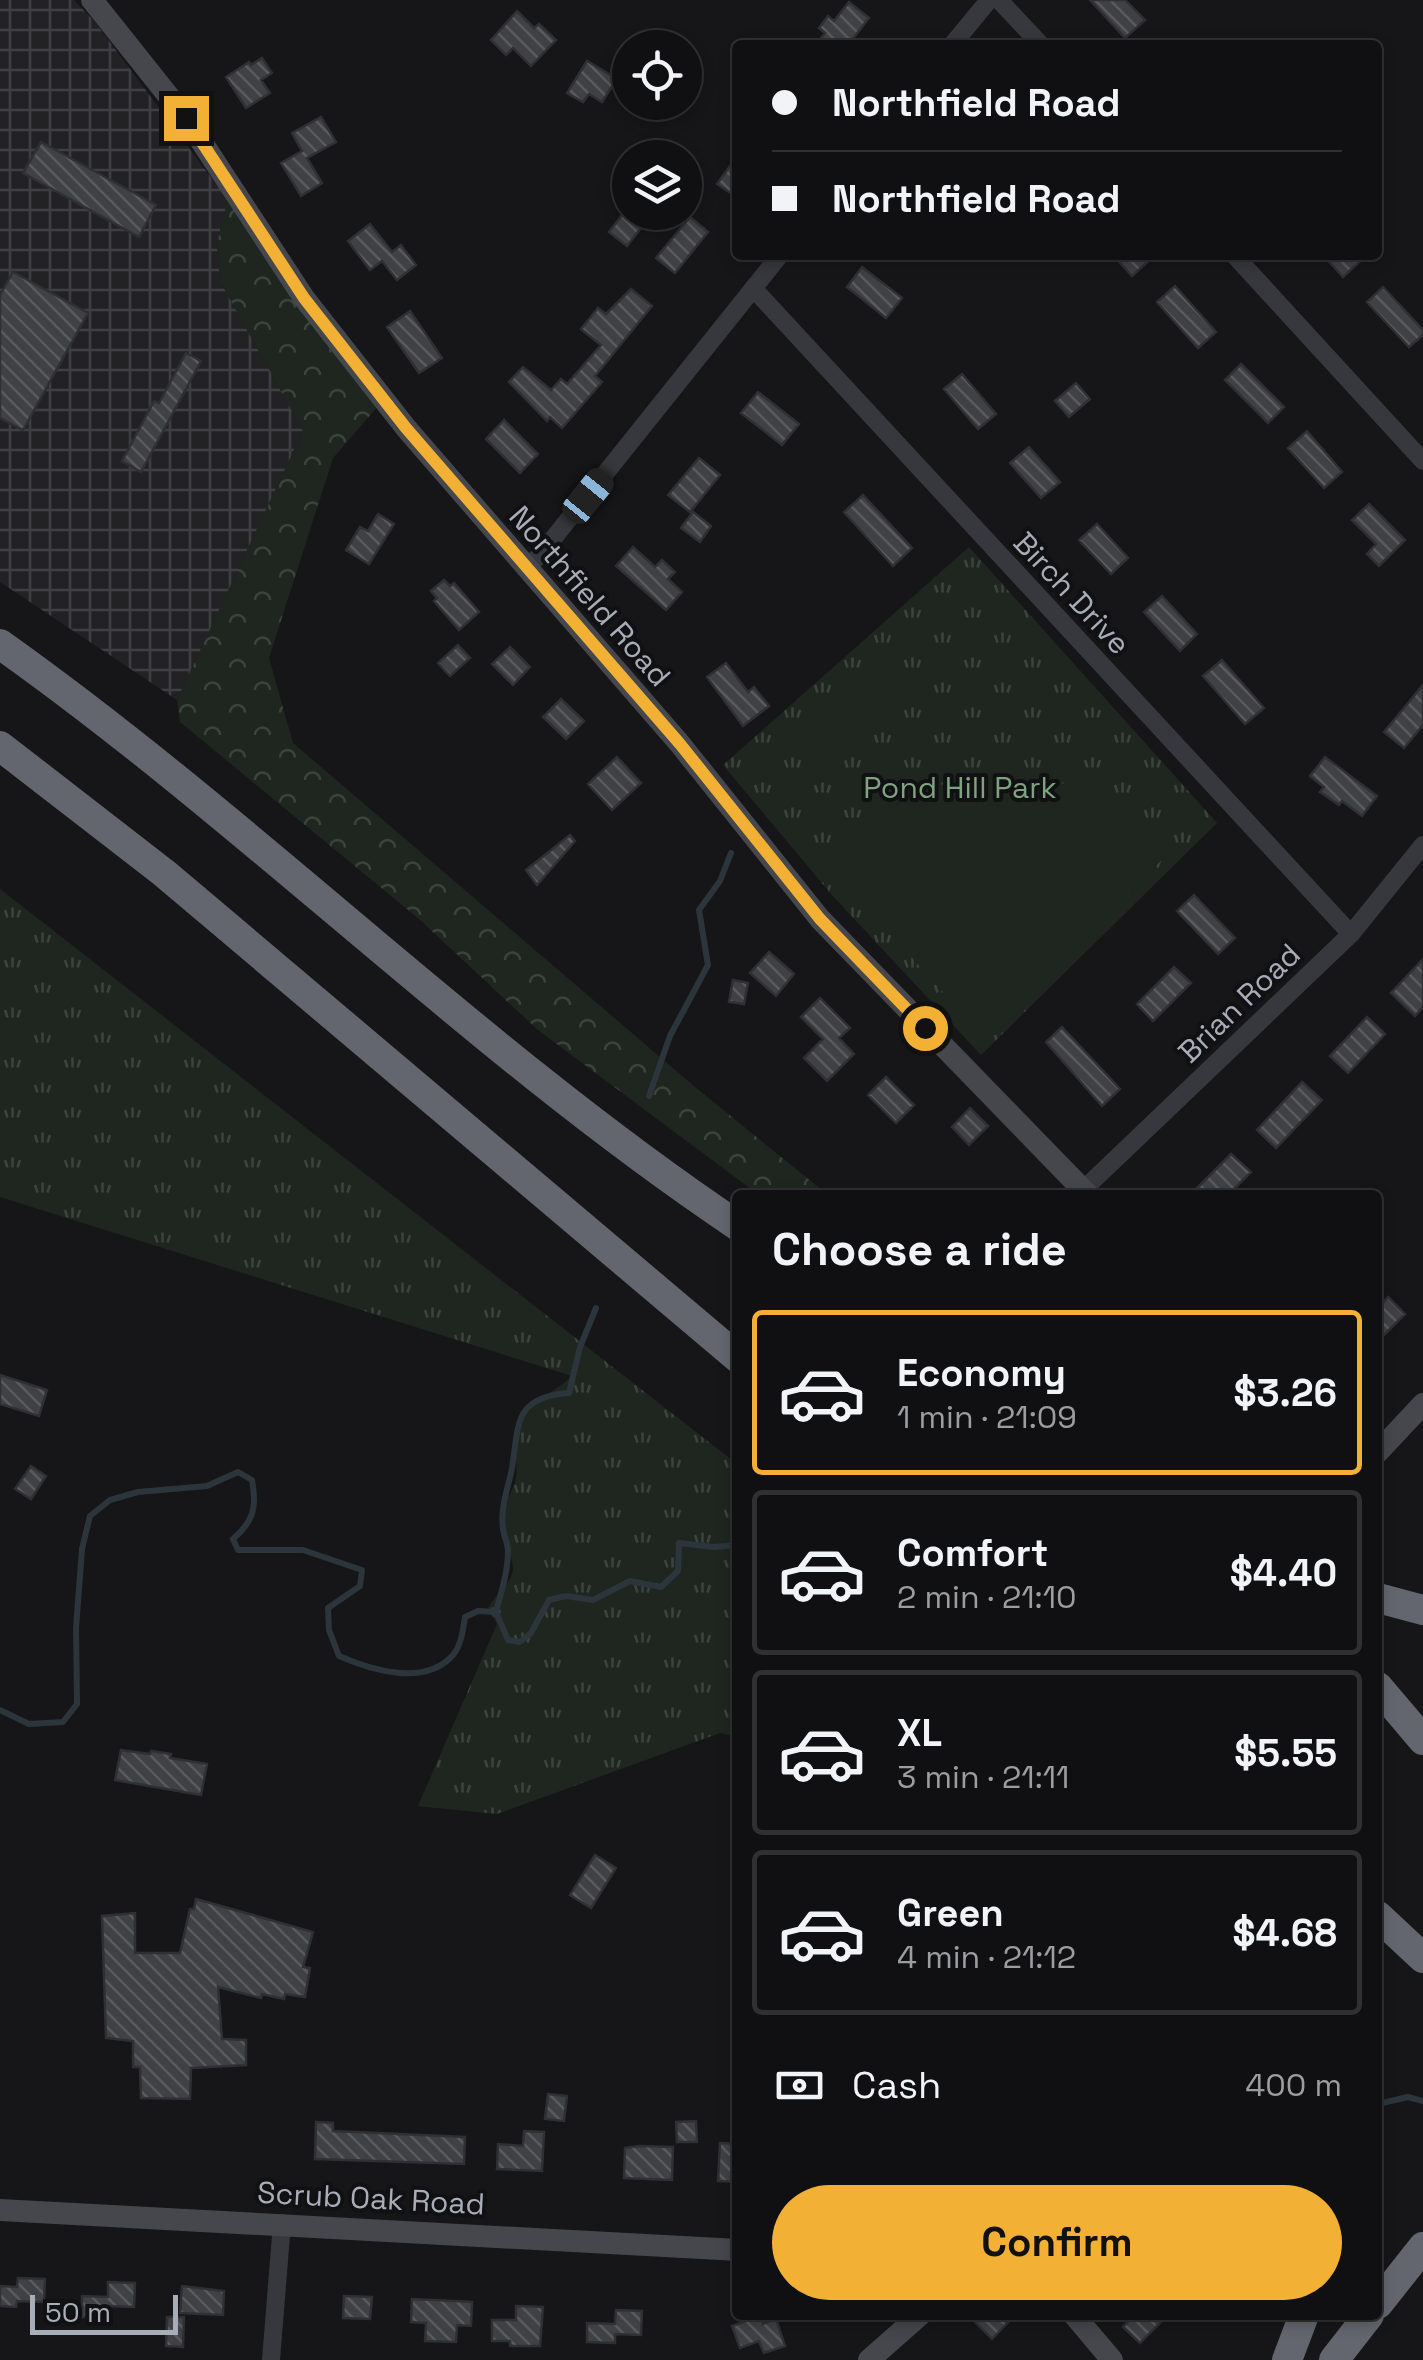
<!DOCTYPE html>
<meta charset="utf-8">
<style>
:root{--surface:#101012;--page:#1e1e20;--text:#f1f3f6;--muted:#9c9d9f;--line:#303032;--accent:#f2b134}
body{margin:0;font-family:"Space Grotesk",sans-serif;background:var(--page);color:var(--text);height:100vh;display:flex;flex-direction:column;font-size:38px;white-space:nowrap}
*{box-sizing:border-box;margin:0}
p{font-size:32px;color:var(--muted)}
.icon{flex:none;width:55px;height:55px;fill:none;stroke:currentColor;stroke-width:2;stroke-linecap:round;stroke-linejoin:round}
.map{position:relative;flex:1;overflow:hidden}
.details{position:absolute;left:732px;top:1190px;width:650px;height:1130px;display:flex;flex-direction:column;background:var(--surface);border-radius:10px;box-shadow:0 5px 15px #0003,0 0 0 2px var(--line)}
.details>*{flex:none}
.guide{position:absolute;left:732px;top:40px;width:650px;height:220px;border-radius:10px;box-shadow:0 5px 15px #0003,0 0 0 2px var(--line);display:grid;align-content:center;height:220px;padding:0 40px;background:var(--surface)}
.fabs{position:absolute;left:612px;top:30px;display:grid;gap:20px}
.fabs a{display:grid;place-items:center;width:90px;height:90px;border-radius:50%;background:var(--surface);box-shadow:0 5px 15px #0003,0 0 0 2px var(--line);font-size:50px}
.scale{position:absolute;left:30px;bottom:25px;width:148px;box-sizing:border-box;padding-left:10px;border:5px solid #a8adb8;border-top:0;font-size:28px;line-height:35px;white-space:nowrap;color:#a8adb8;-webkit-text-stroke:8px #111113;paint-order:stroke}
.end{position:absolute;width:45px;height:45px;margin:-22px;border:12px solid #f2b134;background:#111;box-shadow:0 0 0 5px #111}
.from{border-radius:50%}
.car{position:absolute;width:30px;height:60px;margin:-30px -15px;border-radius:12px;box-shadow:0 0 8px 2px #0007;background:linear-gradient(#222 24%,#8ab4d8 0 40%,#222 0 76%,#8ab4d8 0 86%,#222 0)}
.guide b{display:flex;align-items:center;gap:35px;height:95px;font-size:38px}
.guide b+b{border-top:2px solid var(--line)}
.guide i{width:25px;height:25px;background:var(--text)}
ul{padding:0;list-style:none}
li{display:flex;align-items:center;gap:30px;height:165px;margin:0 20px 15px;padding:0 20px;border:5px solid var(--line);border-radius:10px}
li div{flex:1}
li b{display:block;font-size:38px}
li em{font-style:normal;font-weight:800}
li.selected{border-color:var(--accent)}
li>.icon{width:90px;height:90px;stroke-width:1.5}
h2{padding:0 40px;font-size:45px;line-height:120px}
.pay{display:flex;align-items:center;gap:25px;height:110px;padding:0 40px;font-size:38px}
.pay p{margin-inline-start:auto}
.primary-button{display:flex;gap:20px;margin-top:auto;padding:20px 40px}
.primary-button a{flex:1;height:115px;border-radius:60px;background:var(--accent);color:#111;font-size:40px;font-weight:800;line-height:115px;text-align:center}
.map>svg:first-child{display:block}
.industrial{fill:url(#industrial-grid)}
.forest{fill:url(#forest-crowns)}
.park{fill:url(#park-tufts)}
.garden{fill:#1e261f}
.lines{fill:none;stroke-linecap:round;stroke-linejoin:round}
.stream{stroke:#2c353c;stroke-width:6}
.building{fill:url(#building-back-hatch);stroke:#303034;stroke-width:2.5}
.street{stroke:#37383d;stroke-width:18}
.secondary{stroke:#45474d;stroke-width:22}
.highway{stroke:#63666e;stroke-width:30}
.route{stroke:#f2b134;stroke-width:12}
.labels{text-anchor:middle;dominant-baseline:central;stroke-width:8;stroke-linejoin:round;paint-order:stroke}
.street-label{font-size:30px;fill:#a8adb8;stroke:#111113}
.park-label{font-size:30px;fill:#7fa381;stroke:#111113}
</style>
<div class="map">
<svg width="1423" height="2360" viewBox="0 0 1423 2360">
<defs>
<pattern id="industrial-grid" width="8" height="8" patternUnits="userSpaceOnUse" patternTransform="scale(2.5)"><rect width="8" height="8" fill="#222225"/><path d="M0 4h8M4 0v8" fill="none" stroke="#3f3f43"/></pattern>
<pattern id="forest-crowns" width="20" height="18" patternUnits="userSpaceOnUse" patternTransform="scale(2.5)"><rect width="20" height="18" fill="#1e261f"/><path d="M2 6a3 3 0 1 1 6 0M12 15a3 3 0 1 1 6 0" fill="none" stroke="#3c433d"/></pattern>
<pattern id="park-tufts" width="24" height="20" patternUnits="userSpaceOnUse" patternTransform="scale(2.5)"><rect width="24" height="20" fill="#1e261f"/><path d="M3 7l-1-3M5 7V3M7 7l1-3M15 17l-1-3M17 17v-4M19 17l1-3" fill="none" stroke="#3c433d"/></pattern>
<pattern id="building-back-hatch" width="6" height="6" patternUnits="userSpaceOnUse" patternTransform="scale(2.5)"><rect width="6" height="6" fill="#404145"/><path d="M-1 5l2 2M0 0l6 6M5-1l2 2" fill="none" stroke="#595a5e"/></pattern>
</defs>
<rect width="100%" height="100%" fill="#161618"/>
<path class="industrial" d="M0,0H74L95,22L228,200L217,243L220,281L303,431L177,700L0,582Z"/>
<path class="forest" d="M228,200L378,406L333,458L269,658L293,743L695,1087L828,1195H759L538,1030L419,919L180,722L177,700L303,431L220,281L217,243Z"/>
<path class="park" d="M969,547L1217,823L981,1055L832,895L723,765Z
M0,889L737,1464V1737L720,1733L497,1814L418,1806L497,1624L488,1608C494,1598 506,1587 511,1577C519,1559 500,1542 500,1525C499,1507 510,1498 515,1482C522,1457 504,1448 525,1415C537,1397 557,1391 572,1376L0,1197Z"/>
<path class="garden" d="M875,661L910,698L837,768L801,731Z
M983,773L1047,780L1115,795L1174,848L996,1022H970L822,858L867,821L919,791Z"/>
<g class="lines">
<path class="stream" d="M649,1096L670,1036L708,965L699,910L720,881L731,853
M496,1612C501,1592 508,1572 508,1551C508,1543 504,1537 503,1529C500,1507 508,1489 512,1468C519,1425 513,1397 569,1393L580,1347L596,1308
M0,1710L29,1724L63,1722L77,1704L76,1628L82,1549L90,1516L110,1500L138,1492L207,1486L238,1472L252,1480C257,1507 254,1521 233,1539L238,1550H303L362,1570L360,1586L328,1608L329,1630L339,1656C371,1670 425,1687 453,1655C461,1646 463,1630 465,1617L478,1611L496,1612L508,1640L520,1642L531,1633L549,1600L566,1596L593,1600L630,1581L661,1587L678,1571L679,1543L714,1547L738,1545
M1378,2104L1408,2097L1423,2101"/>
</g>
<path class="building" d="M1090,0H1125L1145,20L1125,38Z
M849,2L869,18L848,45H816L825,33L819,28L828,16L834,21Z
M517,11L534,28L539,24L556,40L531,66L513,48L506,55L491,40Z
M262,58L272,73L261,80L270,93L246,108L226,77L249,62L251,65Z
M587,61L617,79L602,102L589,94L583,102L567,93Z
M321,117L336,142L307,158L322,183L301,196L281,163L302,151L292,133Z
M41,142L156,205L139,237L23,173Z
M738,155V198L717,184Z
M623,214L641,228L627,246L609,232Z
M690,217L708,232L675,273L656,258Z
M370,224L392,252L401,245L416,265L397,280L382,261L370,270L348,241Z
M1113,255H1155L1132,276Z
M1323,255H1367L1343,277Z
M862,267L902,298L886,318L847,287Z
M13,272L88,313L23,430L0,418V295Z
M1175,286L1216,332L1198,348L1157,302Z
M1383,287L1423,330V335L1409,347L1367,302Z
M631,289L652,306L595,376L602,382L562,428L550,417L547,421L509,382L523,367L551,390L561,379L567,384L601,345L581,329L598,308L606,314Z
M410,311L442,358L419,373L387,327Z
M186,353L201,361L141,472L122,461L154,401L159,403Z
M1241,364L1284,407L1268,423L1225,380Z
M962,374L996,414L978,429L944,389Z
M1076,383L1090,399L1069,417L1055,401Z
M758,392L799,424L782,445L741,413Z
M504,420L538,454L520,473L486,439Z
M1307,431L1342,472L1324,488L1288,448Z
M1029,447L1060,482L1041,498L1010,463Z
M699,458L720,475L690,512L668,495Z
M863,495L912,548L893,566L844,512Z
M1369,504L1405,540L1379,566L1367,554L1376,544L1352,520Z
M693,512L711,526L700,542L681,528Z
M378,514L394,524L369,564L346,550L360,527L368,531Z
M1097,524L1128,558L1111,574L1079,540Z
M633,547L655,567L662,560L675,572L668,579L682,592L666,610L616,566Z
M444,580L450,586L454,583L479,612L459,630L434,601L437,598L431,591Z
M1162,596L1197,634L1180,651L1144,612Z
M458,645L470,658L450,676L438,663Z
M510,647L530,667L513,685L492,664Z
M1222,660L1264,708L1245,724L1203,676Z
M726,663L748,692L754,687L769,706L743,726L707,677Z
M1423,685V725L1404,748L1384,732Z
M561,699L584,721L566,739L543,717Z
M617,757L641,783L612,810L588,784Z
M1325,757L1377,796L1362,816L1342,801L1339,805L1320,792L1324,787L1310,776Z
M570,835L575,841L537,885L526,870Z
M1194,895L1235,938L1218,954L1177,911Z
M769,952L794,974L776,996L750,973Z
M1423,959V1007L1415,1016L1391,993Z
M1174,967L1191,983L1153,1021L1137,1004Z
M733,980L748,983L744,1004L729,1002Z
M820,998L850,1028L839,1038L854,1054L827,1081L804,1058L823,1039L801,1017Z
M1367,1017L1385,1034L1348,1073L1330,1056Z
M1062,1027L1120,1089L1102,1106L1046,1042Z
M886,1077L914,1105L896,1123L868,1095Z
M1302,1082L1322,1100L1276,1148L1257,1130Z
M970,1108L988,1126L969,1145L952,1127Z
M1231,1154L1251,1172L1228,1195H1190Z
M1388,1297L1405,1314L1378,1341V1309Z
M0,1375L47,1390L39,1416L0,1404Z
M31,1466L46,1476L31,1499L15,1489Z
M121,1750L150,1754L151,1751L171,1754L170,1758L207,1764L201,1795L115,1780Z
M595,1855L616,1868L591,1908L570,1895Z
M196,1899L313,1932L303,1967L310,1968L305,1997L285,1994L284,1999L262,1994L261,1998L218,1987L222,2039L246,2040V2065L191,2068L190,2099L141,2098L140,2067H133V2041L106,2038L102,1916L135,1913V1953H180L190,1909H194Z
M548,2094L567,2096L564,2121L545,2119Z
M696,2121L697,2142H677L676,2122Z
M316,2122L333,2123V2131L465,2137L464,2164L315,2159Z
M524,2131L544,2132L542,2171L497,2169L498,2144L523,2146Z
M720,2143L738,2144V2182L718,2181Z
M639,2146L673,2147L672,2180L624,2178L625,2148Z
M18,2278L45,2279L44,2302L17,2301L16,2307L0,2306V2286L17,2287Z
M108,2282L135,2283L134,2307L108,2306V2318L82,2317V2296L108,2297Z
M182,2286L224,2291L223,2315L180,2313Z
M344,2296L372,2297L370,2319L343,2318Z
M412,2299L472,2302L471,2326L457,2325L456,2342L425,2341L426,2323L411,2322Z
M516,2306L543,2307L540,2346H510V2341H492V2320H516Z
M616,2310L642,2311L641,2335L615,2334V2343L587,2342V2323L615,2324Z
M968,2315H1015L992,2339Z
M1134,2315H1168L1140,2343L1123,2327Z
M760,2316L763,2324L776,2319L785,2346L764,2353L759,2341L740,2348L732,2326Z
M167,2317H184L183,2347L166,2346Z"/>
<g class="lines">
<path class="street" d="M999,0L1041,45
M952,45L989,0
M1234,255L1423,461
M753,288L1351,934
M526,568L540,555L780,255
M1083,1190L1351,934L1423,845
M271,2360L282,2223"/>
<path class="secondary" d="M92,0L186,118L304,298L406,428L680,744L820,919L1088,1195
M1378,1452L1423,1404
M0,2210L738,2250
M1074,2315L1112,2360
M869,2360L920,2315"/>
<path class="highway" d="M0,644C256,826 477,1051 738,1226
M0,746L164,873L738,1358
M1378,1598L1423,1610
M1378,1687L1423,1740
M1378,1916L1423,1958
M1378,2304L1423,2247
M1287,2360L1304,2315
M1334,2360L1369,2315"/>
</g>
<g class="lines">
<path class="route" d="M186,118L304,298L406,428L680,744L820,919L925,1028"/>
</g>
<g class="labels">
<g class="street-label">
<text transform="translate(1072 593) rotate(47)">Birch Drive</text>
<text transform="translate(590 596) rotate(49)">Northfield Road</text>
<text transform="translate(1239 1003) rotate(-44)">Brian Road</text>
<text transform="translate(371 2198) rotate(3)">Scrub Oak Road</text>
</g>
<g class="park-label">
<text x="960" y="787">Pond Hill Park</text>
</g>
</g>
</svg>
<div class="fabs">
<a><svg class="icon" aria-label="locate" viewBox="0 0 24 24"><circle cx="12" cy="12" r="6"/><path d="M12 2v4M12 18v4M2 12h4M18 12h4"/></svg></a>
<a><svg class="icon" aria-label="layers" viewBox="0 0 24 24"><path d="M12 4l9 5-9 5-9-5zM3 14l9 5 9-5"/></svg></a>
</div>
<div class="scale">50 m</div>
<i class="end from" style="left:925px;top:1028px"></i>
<i class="end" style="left:186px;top:118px"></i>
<i class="car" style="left:588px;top:496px;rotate:39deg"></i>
<div class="guide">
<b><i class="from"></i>Northfield Road</b>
<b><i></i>Northfield Road</b>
</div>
<section class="details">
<h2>Choose a ride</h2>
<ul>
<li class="selected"><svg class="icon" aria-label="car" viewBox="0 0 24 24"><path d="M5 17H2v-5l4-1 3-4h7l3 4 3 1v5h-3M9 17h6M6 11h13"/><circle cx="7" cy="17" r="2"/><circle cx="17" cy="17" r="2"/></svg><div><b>Economy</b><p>1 min · 21:09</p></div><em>$3.26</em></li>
<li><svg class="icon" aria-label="car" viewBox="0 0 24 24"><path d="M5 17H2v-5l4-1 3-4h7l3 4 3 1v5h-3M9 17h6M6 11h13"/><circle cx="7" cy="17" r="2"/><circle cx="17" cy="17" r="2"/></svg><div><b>Comfort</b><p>2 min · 21:10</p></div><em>$4.40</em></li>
<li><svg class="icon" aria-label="car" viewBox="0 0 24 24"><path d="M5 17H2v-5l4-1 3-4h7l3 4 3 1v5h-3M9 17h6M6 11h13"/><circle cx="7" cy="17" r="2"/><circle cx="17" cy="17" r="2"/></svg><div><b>XL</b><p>3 min · 21:11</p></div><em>$5.55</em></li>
<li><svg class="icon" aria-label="car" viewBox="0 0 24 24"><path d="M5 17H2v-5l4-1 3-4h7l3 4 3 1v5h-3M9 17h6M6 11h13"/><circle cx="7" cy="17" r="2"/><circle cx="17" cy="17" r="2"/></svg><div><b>Green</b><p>4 min · 21:12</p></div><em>$4.68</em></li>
</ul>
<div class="pay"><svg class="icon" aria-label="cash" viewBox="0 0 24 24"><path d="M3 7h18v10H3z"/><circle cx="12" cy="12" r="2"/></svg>Cash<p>400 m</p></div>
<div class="primary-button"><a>Confirm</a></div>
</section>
</div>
